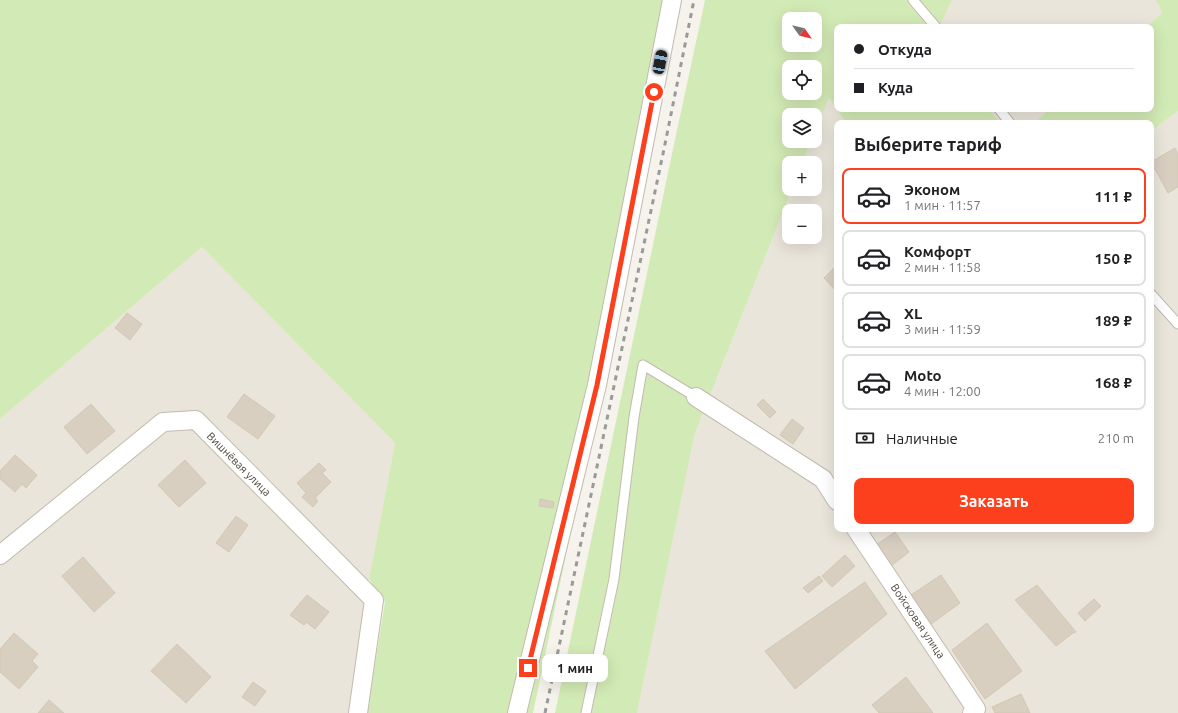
<!DOCTYPE html>
<html lang="ru">
<meta charset="utf-8">
<style>
:root{--surface:#fff;--page:#f2f2f2;--text:#202124;--muted:#757577;--line:#e0e0e0;--accent:#fc3f1d}
body{margin:0;font-family:Ubuntu,sans-serif;background:var(--page);color:var(--text);height:100vh;display:flex;flex-direction:column;font-size:15px;white-space:nowrap}
*{box-sizing:border-box;margin:0}
p{font-size:13px;color:var(--muted)}
.icon{flex:none;width:22px;height:22px;fill:none;stroke:currentColor;stroke-width:2;stroke-linecap:round;stroke-linejoin:round}
.map{position:relative;flex:1;overflow:hidden}
.side{position:absolute;left:834px;top:120px;width:320px;height:412px;display:flex;flex-direction:column;background:var(--surface);border-radius:8px;box-shadow:0 4px 16px #0002}
.side>*{flex:none}
.hud{position:absolute;left:834px;top:24px;width:320px;height:88px;border-radius:8px;box-shadow:0 4px 16px #0002;display:grid;align-content:center;height:88px;padding:0 20px;background:var(--surface)}
.needle{width:26px;rotate:124deg}
.fabs{position:absolute;left:782px;top:12px;display:grid;gap:8px}
.fabs a{display:grid;place-items:center;width:40px;height:40px;border-radius:8px;background:var(--surface);box-shadow:0 4px 16px #0002;font-size:20px}
.end{position:absolute;width:18px;height:18px;margin:-9px;border:5px solid #fc3f1d;background:#fff;box-shadow:0 0 0 2px #fff}
.from{border-radius:50%}
.bubble{position:absolute;height:28px;border-radius:8px;background:var(--surface);box-shadow:0 4px 16px #0002;font-size:13px;font-weight:700;line-height:28px;text-align:center}
.car{position:absolute;width:12px;height:24px;margin:-12px -6px;border-radius:5px;box-shadow:0 0 3px 1px #0007;background:linear-gradient(#222 24%,#8ab4d8 0 40%,#222 0 76%,#8ab4d8 0 86%,#222 0)}
.hud b{display:flex;align-items:center;gap:14px;height:38px;font-size:15px}
.hud b+b{border-top:1px solid var(--line)}
.hud i{width:10px;height:10px;background:var(--text)}
ul{padding:0;list-style:none}
li{display:flex;align-items:center;gap:12px;height:56px;margin:0 8px 6px;padding:0 12px;border:2px solid var(--line);border-radius:8px}
li div{flex:1}
li b{display:block;font-size:15px}
li em{font-style:normal;font-weight:700}
li.selected{border-color:var(--accent)}
li>.icon{width:36px;height:36px;stroke-width:1.5}
h2{padding:0 20px;font-size:18px;line-height:48px}
.pay{display:flex;align-items:center;gap:10px;height:44px;padding:0 20px;font-size:15px}
.pay p{margin-inline-start:auto}
.primary-button{display:flex;gap:8px;margin-top:auto;padding:8px 20px}
.primary-button a{flex:1;height:46px;border-radius:8px;background:var(--accent);color:#fff;font-size:16px;font-weight:700;line-height:46px;text-align:center}
.map>svg:first-child{display:block}
.residential{fill:#eae5da;fill-rule:evenodd}
.green{fill:#d2eab5;fill-rule:evenodd}
.building{fill:#d8cfc1;stroke:#d3c7b4}
.lines{fill:none;stroke-linecap:round;stroke-linejoin:round}
.service-casing{stroke:#c2bbae;stroke-width:11}
.minor-casing{stroke:#c2bbae;stroke-width:20}
.service{stroke:#fff;stroke-width:9}
.minor{stroke:#fff;stroke-width:18}
.rail{stroke:#9a9a9a;stroke-width:3;stroke-dasharray:5 5;stroke-linecap:butt}
.route{stroke:#fc3f1d;stroke-width:5}
.labels{text-anchor:middle;dominant-baseline:central;stroke-width:3;stroke-linejoin:round;paint-order:stroke}
.street-label{font-size:11px;fill:#4b4439;stroke:#fff}
</style>
<div class="map">
<svg width="1178" height="713" viewBox="0 0 1178 713">
<rect width="100%" height="100%" fill="#f6f3ec"/>
<path class="residential" d="M952,0H1156L1162,13L1146,27H939Z
M829,97L846,123H837V529H1151V131L1178,111V713H637L695,433L792,189H815V163H802L811,141H815V131ZM789,211H815V237H789Z
M989,109H1050L1034,123H1000Z
M202,247L395,443L369,579L368,607L348,713H0V419Z"/>
<path class="green" d="M0,0H682L533,713H367L385,602L369,579L395,443L202,247L0,419Z
M705,0H952L939,27H837V109H989L1000,123H846L829,98L815,131V115H789V141H811L802,163H789V189H792L695,433L637,713H555L673,149ZM789,19H815V45H789ZM789,67H815V93H789Z
M1156,0H1178V111L1151,131V123H1034L1050,109H1151V27H1146L1162,13Z"/>
<path class="building" d="M1175,148L1178,154V187L1168,193L1151,162Z
M834,268L837,271V292L824,278Z
M127,313L142,324L130,340L115,328Z
M244,394L275,416L258,439L227,417Z
M763,399L776,412L770,418L757,405Z
M91,404L115,431L87,454L64,427Z
M792,419L804,428L793,444L780,435Z
M15,455L37,475L26,488L22,484L15,492L0,479V471Z
M185,460L206,483L179,507L158,485Z
M319,463L326,470L322,473L331,482L315,498L318,501L313,507L302,497L306,493L297,483Z
M540,499L554,502L553,508L539,506Z
M236,516L248,525L229,552L216,543Z
M895,532L909,552L887,569L873,547Z
M845,555L855,566L832,587L822,576Z
M83,557L115,593L94,612L62,576Z
M941,575L960,603L931,624L911,595Z
M819,576L823,581L808,593L803,588Z
M865,582L887,614L795,689L765,651Z
M1037,585L1076,632L1073,633L1056,646L1015,600Z
M307,595L329,612L315,629L306,622L304,625L290,615Z
M1094,599L1101,606L1085,621L1078,613Z
M987,623L1022,671L985,699L952,650Z
M14,633L38,654L32,661L38,667L19,689L0,672V649Z
M177,644L211,677L186,703L151,671Z
M906,677L933,713H879L872,705Z
M253,682L266,691L255,706L242,697Z
M1021,694L1030,713H995L992,707Z
M49,700L64,713H38Z"/>
<g class="lines">
<g class="service-casing">
<path id="service" d="M913,0L936,27
M999,109L1010,123
M1151,294L1178,324
M586,713L614,579L634,417L643,365L696,397"/>
</g>
<g class="minor-casing">
<path id="minor" d="M696,397L823,479L837,501
M856,529L976,709L972,713
M0,555L163,422L196,420L374,600L358,713
M517,713L597,385L672,0"/>
</g>
<use href="#service" class="service"/>
<use href="#minor" class="minor"/>
<path class="rail" d="M545,713L664,149L694,0"/>
</g>
<g class="lines">
<path class="route" d="M528,668L597,385L654,92"/>
</g>
<g class="labels">
<g class="street-label">
<text transform="translate(239 464) rotate(45)">Вишнёвая улица</text>
<text transform="translate(918 621) rotate(56)">Войсковая улица</text>
</g>
</g>
</svg>
<div class="fabs">
<a><svg class="needle" viewBox="-14 -14 28 28"><path d="M0-13l5 13h-10z" fill="#e53935"/><path d="M0 13l5-13h-10z" fill="#757577"/></svg></a>
<a><svg class="icon" aria-label="locate" viewBox="0 0 24 24"><circle cx="12" cy="12" r="6"/><path d="M12 2v4M12 18v4M2 12h4M18 12h4"/></svg></a>
<a><svg class="icon" aria-label="layers" viewBox="0 0 24 24"><path d="M12 4l9 5-9 5-9-5zM3 14l9 5 9-5"/></svg></a>
<a>+</a>
<a>−</a>
</div>
<i class="end from" style="left:654px;top:92px"></i>
<i class="end" style="left:528px;top:668px"></i>
<div class="bubble" style="left:542px;top:654px;width:66px">1 мин</div>
<i class="car" style="left:660px;top:62px;rotate:11deg"></i>
<div class="hud">
<b><i class="from"></i>Откуда</b>
<b><i></i>Куда</b>
</div>
<section class="side">
<h2>Выберите тариф</h2>
<ul>
<li class="selected"><svg class="icon" aria-label="car" viewBox="0 0 24 24"><path d="M5 17H2v-5l4-1 3-4h7l3 4 3 1v5h-3M9 17h6M6 11h13"/><circle cx="7" cy="17" r="2"/><circle cx="17" cy="17" r="2"/></svg><div><b>Эконом</b><p>1 мин · 11:57</p></div><em>111 ₽</em></li>
<li><svg class="icon" aria-label="car" viewBox="0 0 24 24"><path d="M5 17H2v-5l4-1 3-4h7l3 4 3 1v5h-3M9 17h6M6 11h13"/><circle cx="7" cy="17" r="2"/><circle cx="17" cy="17" r="2"/></svg><div><b>Комфорт</b><p>2 мин · 11:58</p></div><em>150 ₽</em></li>
<li><svg class="icon" aria-label="car" viewBox="0 0 24 24"><path d="M5 17H2v-5l4-1 3-4h7l3 4 3 1v5h-3M9 17h6M6 11h13"/><circle cx="7" cy="17" r="2"/><circle cx="17" cy="17" r="2"/></svg><div><b>XL</b><p>3 мин · 11:59</p></div><em>189 ₽</em></li>
<li><svg class="icon" aria-label="car" viewBox="0 0 24 24"><path d="M5 17H2v-5l4-1 3-4h7l3 4 3 1v5h-3M9 17h6M6 11h13"/><circle cx="7" cy="17" r="2"/><circle cx="17" cy="17" r="2"/></svg><div><b>Moto</b><p>4 мин · 12:00</p></div><em>168 ₽</em></li>
</ul>
<div class="pay"><svg class="icon" aria-label="cash" viewBox="0 0 24 24"><path d="M3 7h18v10H3z"/><circle cx="12" cy="12" r="2"/></svg>Наличные<p>210 m</p></div>
<div class="primary-button"><a>Заказать</a></div>
</section>
</div>
